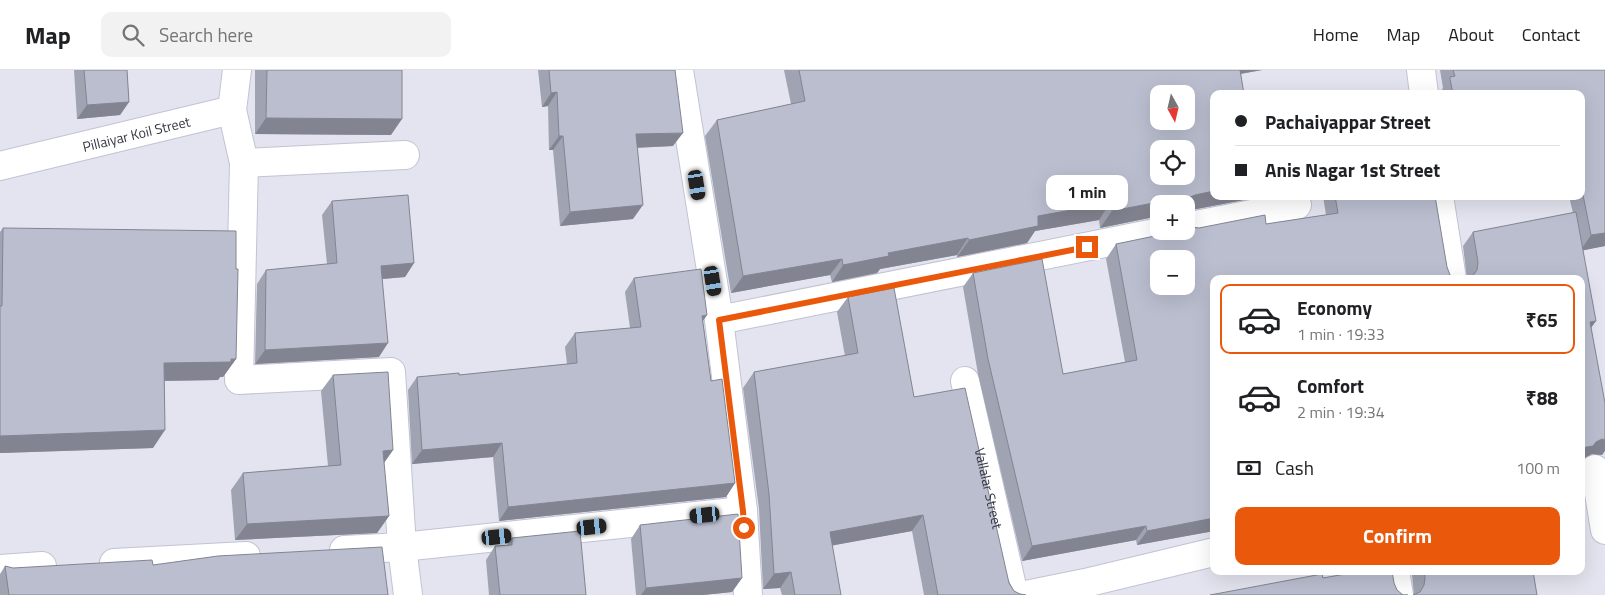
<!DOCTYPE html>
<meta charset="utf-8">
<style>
:root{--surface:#fff;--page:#f2f2f2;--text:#202124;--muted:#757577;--line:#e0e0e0;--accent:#ea580c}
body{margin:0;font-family:"Titillium Web",sans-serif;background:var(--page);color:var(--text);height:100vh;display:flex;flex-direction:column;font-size:19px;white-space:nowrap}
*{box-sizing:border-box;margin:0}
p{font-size:16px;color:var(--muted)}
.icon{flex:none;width:28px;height:28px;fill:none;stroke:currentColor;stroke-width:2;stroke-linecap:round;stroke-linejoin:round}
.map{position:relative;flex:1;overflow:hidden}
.details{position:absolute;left:1210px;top:205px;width:375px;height:300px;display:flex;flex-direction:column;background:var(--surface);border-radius:10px;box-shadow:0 5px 20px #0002}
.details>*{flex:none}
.guide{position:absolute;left:1210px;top:20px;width:375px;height:110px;border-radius:10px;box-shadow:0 5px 20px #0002;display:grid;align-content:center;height:110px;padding:0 25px;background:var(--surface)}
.needle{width:32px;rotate:172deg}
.controls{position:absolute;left:1150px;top:15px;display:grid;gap:10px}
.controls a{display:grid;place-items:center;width:45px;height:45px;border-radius:10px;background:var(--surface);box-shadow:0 5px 20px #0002;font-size:25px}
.end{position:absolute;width:22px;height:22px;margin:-11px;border:6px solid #ea580c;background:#fff;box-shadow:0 0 0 2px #fff}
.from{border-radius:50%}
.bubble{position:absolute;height:35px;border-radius:10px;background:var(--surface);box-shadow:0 5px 20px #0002;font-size:16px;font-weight:700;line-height:35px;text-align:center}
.car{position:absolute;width:15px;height:30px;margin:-15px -8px;border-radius:6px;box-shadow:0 0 4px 1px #0007;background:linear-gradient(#222 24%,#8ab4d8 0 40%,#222 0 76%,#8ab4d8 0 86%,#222 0)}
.guide b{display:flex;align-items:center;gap:18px;height:48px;font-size:19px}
.guide b+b{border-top:1px solid var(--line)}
.guide i{width:12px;height:12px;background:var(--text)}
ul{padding:9px 0 0;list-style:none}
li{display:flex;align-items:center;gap:15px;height:70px;margin:0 10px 8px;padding:0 15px;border:2px solid transparent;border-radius:10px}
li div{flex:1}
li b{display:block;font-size:19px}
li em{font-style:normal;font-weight:700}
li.on{border-color:var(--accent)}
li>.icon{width:45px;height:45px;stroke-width:1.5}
.pay{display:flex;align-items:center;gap:12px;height:55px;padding:0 25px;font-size:19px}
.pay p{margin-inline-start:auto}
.primary-button{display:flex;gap:10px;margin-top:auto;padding:10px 25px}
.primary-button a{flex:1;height:58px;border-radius:10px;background:var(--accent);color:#fff;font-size:20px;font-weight:700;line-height:58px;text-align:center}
header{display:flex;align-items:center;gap:30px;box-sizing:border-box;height:70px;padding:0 25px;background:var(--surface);border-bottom:1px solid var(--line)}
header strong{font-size:24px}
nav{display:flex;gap:28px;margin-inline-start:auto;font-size:18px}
.search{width:350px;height:45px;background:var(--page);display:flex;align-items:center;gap:12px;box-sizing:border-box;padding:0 18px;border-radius:10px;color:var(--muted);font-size:19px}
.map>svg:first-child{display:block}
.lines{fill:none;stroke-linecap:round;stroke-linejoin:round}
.minor-casing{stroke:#c1c3d4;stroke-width:30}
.minor{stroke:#fff;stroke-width:28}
.wall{fill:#a0a3b2}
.shaded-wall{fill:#828591}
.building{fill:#babecf;stroke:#828591;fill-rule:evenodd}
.route{stroke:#ea580c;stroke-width:6}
.labels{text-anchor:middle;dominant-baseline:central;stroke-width:4.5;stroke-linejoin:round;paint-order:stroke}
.street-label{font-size:14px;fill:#343641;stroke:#fff}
</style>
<header>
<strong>Map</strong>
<div class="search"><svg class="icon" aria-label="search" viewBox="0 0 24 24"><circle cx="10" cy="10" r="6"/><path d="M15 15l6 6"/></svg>Search here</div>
<nav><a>Home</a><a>Map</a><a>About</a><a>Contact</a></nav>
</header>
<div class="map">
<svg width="1605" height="525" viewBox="0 0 1605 525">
<rect width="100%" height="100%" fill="#e3e4ef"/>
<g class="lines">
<g class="minor-casing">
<g id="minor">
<path d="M679,0L719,250L743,441L748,525"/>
<path d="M1421,0L1424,24"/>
<path d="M232,40L244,93L239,310L391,302L402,477L408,525"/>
<path d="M244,93L405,85"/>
<path id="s1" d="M0,96L232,40L237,0"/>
<path d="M1439,126L1452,209"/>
<path d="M1186,157L1297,135"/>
<path d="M719,250L1165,161"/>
<path id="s2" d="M965,311L1014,525"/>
<path d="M1595,399L1605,460"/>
<path d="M344,480L402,477L743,441"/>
<path d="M114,493L246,486"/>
<path d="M0,499L42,496"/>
<path d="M1395,501L1399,525"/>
<path d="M1026,525L1085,513L1214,482"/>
</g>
</g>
<use href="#minor" class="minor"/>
</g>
<path class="wall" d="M74,0H127L129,32L120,45L77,49Z
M255,0H402L391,65L255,64Z
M538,0H675L673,76L637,78L633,149L560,156L553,80H549L548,36L542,37Z
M784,0H1262L1241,4L1249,129L1186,141V134H1159V146L1100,158L1099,150L1035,161L1027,173L957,187V185L880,199L877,203L832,212L830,205L731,223L705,66L717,50L791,34Z
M1440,0H1605V176L1583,180L1591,257L1602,385L1592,384L1586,387L1582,390L1467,209L1463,176L1473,162L1573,143L1569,126H1581V24H1439L1443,18Z
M1323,126H1435L1214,209V461L1137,475L1136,470L1022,491L978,304L963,217L973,203L1063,304L1125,292L1106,189L1116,174L1178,162L1192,157L1199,158L1266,154L1326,145Z
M332,131L414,193L405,207L382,209L379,287L255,294L257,214L266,200L327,194L322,145Z
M3,158L236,199V289L223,307H220L218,310L164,311L153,378L0,383V162Z
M634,208L707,245L703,251L711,311L735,413L726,427L499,451L493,387L412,394L408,320L417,307L459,305L567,294L565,277L575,263L630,258L625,222Z
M848,227L914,327L1014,521L1020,524L1026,525H924L912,461L832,475L841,525H782L780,518L763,519L759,439L743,318L754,302L845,286L837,242Z
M333,305L393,380L384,393L389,446L377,463L235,470L231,420L243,403L328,396L321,321Z
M640,455L742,508L732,522L703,525H636L631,469Z
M512,468L586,525H489L486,490L495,476L507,475Z
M153,495L388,525H0V504L5,496L13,498Z
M1414,501H1533L1414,525L1412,505Z"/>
<path class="shaded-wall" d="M1231,0H1262L1227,6Z
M557,22L548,36L542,37L551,23Z
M129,32L120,45L77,49L87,35Z
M266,48L402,49L391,65L255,64Z
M683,63L673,76L626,78L636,64Z
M559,66H563L553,80H549Z
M1214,121V126H1250L1249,129L1186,141V134H1184L1188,128L1195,125Z
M1174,129L1181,130L1178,134H1159V146L1100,158L1112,141Z
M1110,133L1099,150L1035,161L1027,173L957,187L969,170L1038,146Z
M643,135L633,149L560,156L570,142Z
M1605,163V176L1580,181L1591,165Z
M968,168L957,185L880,199L877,203L832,212L843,195L888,183Z
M842,189L830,205L731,223L743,206Z
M414,193L405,207L371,210L381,196Z
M707,245L697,259L702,246Z
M1596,251L1586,265L1590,252Z
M388,273L379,287L255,294L265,280Z
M236,289L223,307H220L218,310L151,311L164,293Z
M165,360L153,378L0,383V366Z
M1602,369L1605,370V381L1602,385L1592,384L1586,387L1582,390L1581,391V378Z
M502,373L493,387L412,394L422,380Z
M393,380L381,397L383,381Z
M735,413L726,427L499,451L508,437Z
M923,445L912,461L819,478L830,462Z
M389,446L377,463L235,470L247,454Z
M1214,448V461L1137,475L1147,461Z
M1146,456L1136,470L1022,491L1032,476Z
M791,502L780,518L763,519L774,504Z
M742,508L732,522L703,525H641L646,518Z"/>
<path class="building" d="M84,0H127L129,32L87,35Z
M267,0H402V49L266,48Z
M549,0H675L683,63L636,64L643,135L570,142L563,66H559L557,22L551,23Z
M799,0H1240L1244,24H1214V121L1195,125L1188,128L1185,132L1181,130L1174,129L1112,141L1110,133L1038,146V156L969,170L968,168L888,183L889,186L843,195L842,189L743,206L717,50L805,31ZM1159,24H1186V51H1159ZM1159,79H1186V106H1159Z
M1453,0H1605V163L1591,165L1581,115V24H1453L1450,9V7L1455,6Z
M408,125L414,193L381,196L388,273L265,280L266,200L337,193L332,131Z
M1335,126H1435L1447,197L1450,205L1456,209H1214V448L1147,461L1146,456L1032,476L988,289L973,203L1042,189L1063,304L1137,290L1116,174L1179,161H1186V157L1188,155L1192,157L1199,158L1265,145L1266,154L1338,143ZM1159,189H1186V216H1159Z
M1576,142L1596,251L1590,252L1605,333V370L1602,369L1596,372L1593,376L1581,378V209H1468L1472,207L1477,200L1478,192L1473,162Z
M3,158L236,161V199H238L236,289H231V292L164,293L165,360L0,366V236H2Z
M701,199L707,245L702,246L711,311L722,309L735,413L508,437L502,373L422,380L417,307L459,303V305L577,293L575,263L641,257L634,208Z
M894,218L914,327L965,318L1009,513L1014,521L1020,524L1026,525H938L923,445L830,462L841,525H795L791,502L774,504L769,424L754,302L858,283L848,227Z
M388,302L393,380L383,381L389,446L247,454L243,403L341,395L333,305Z
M738,444L742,508L646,518L640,455Z
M580,461L586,525H500L495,476L512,475V468Z
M382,477L388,525H9L5,496L13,498L152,490L153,495L218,486Z
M1362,501H1392L1394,513L1397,520L1403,525H1408H1210L1322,504L1323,508Z
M1424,501H1533L1537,525H1413L1420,522L1424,515L1425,508Z"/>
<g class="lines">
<path class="route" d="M744,458L743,441L719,250L1087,177"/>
</g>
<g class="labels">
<g class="street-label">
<text stroke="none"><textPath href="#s1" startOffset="140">Pillaiyar Koil Street</textPath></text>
<text stroke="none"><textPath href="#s2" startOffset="110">Vallalar Street</textPath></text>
</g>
</g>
</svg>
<div class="controls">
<a><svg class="needle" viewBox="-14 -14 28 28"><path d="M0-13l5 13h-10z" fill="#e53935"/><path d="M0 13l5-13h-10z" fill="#757577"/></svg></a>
<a><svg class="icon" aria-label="locate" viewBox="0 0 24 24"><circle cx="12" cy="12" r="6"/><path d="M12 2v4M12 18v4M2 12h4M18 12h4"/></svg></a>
<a>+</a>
<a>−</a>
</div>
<i class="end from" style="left:744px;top:458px"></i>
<i class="end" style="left:1087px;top:177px"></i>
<div class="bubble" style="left:1046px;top:105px;width:82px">1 min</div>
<i class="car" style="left:697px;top:115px;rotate:171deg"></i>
<i class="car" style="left:713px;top:211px;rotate:171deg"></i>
<i class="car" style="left:705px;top:445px;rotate:264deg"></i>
<i class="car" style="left:592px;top:457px;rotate:84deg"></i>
<i class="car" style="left:497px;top:467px;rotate:84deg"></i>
<div class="guide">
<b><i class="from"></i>Pachaiyappar Street</b>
<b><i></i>Anis Nagar 1st Street</b>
</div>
<section class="details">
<ul>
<li class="on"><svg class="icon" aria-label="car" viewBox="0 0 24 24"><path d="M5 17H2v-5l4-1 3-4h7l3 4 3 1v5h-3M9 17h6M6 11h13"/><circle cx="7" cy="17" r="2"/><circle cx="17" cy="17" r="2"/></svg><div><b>Economy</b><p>1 min · 19:33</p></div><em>₹65</em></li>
<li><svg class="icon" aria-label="car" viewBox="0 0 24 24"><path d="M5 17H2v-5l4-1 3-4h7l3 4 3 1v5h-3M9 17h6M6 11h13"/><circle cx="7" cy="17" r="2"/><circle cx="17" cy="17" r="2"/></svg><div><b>Comfort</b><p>2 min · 19:34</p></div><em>₹88</em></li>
</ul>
<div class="pay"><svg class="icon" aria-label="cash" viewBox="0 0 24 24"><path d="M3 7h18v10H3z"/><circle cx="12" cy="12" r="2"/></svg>Cash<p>100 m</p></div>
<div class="primary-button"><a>Confirm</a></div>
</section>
</div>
